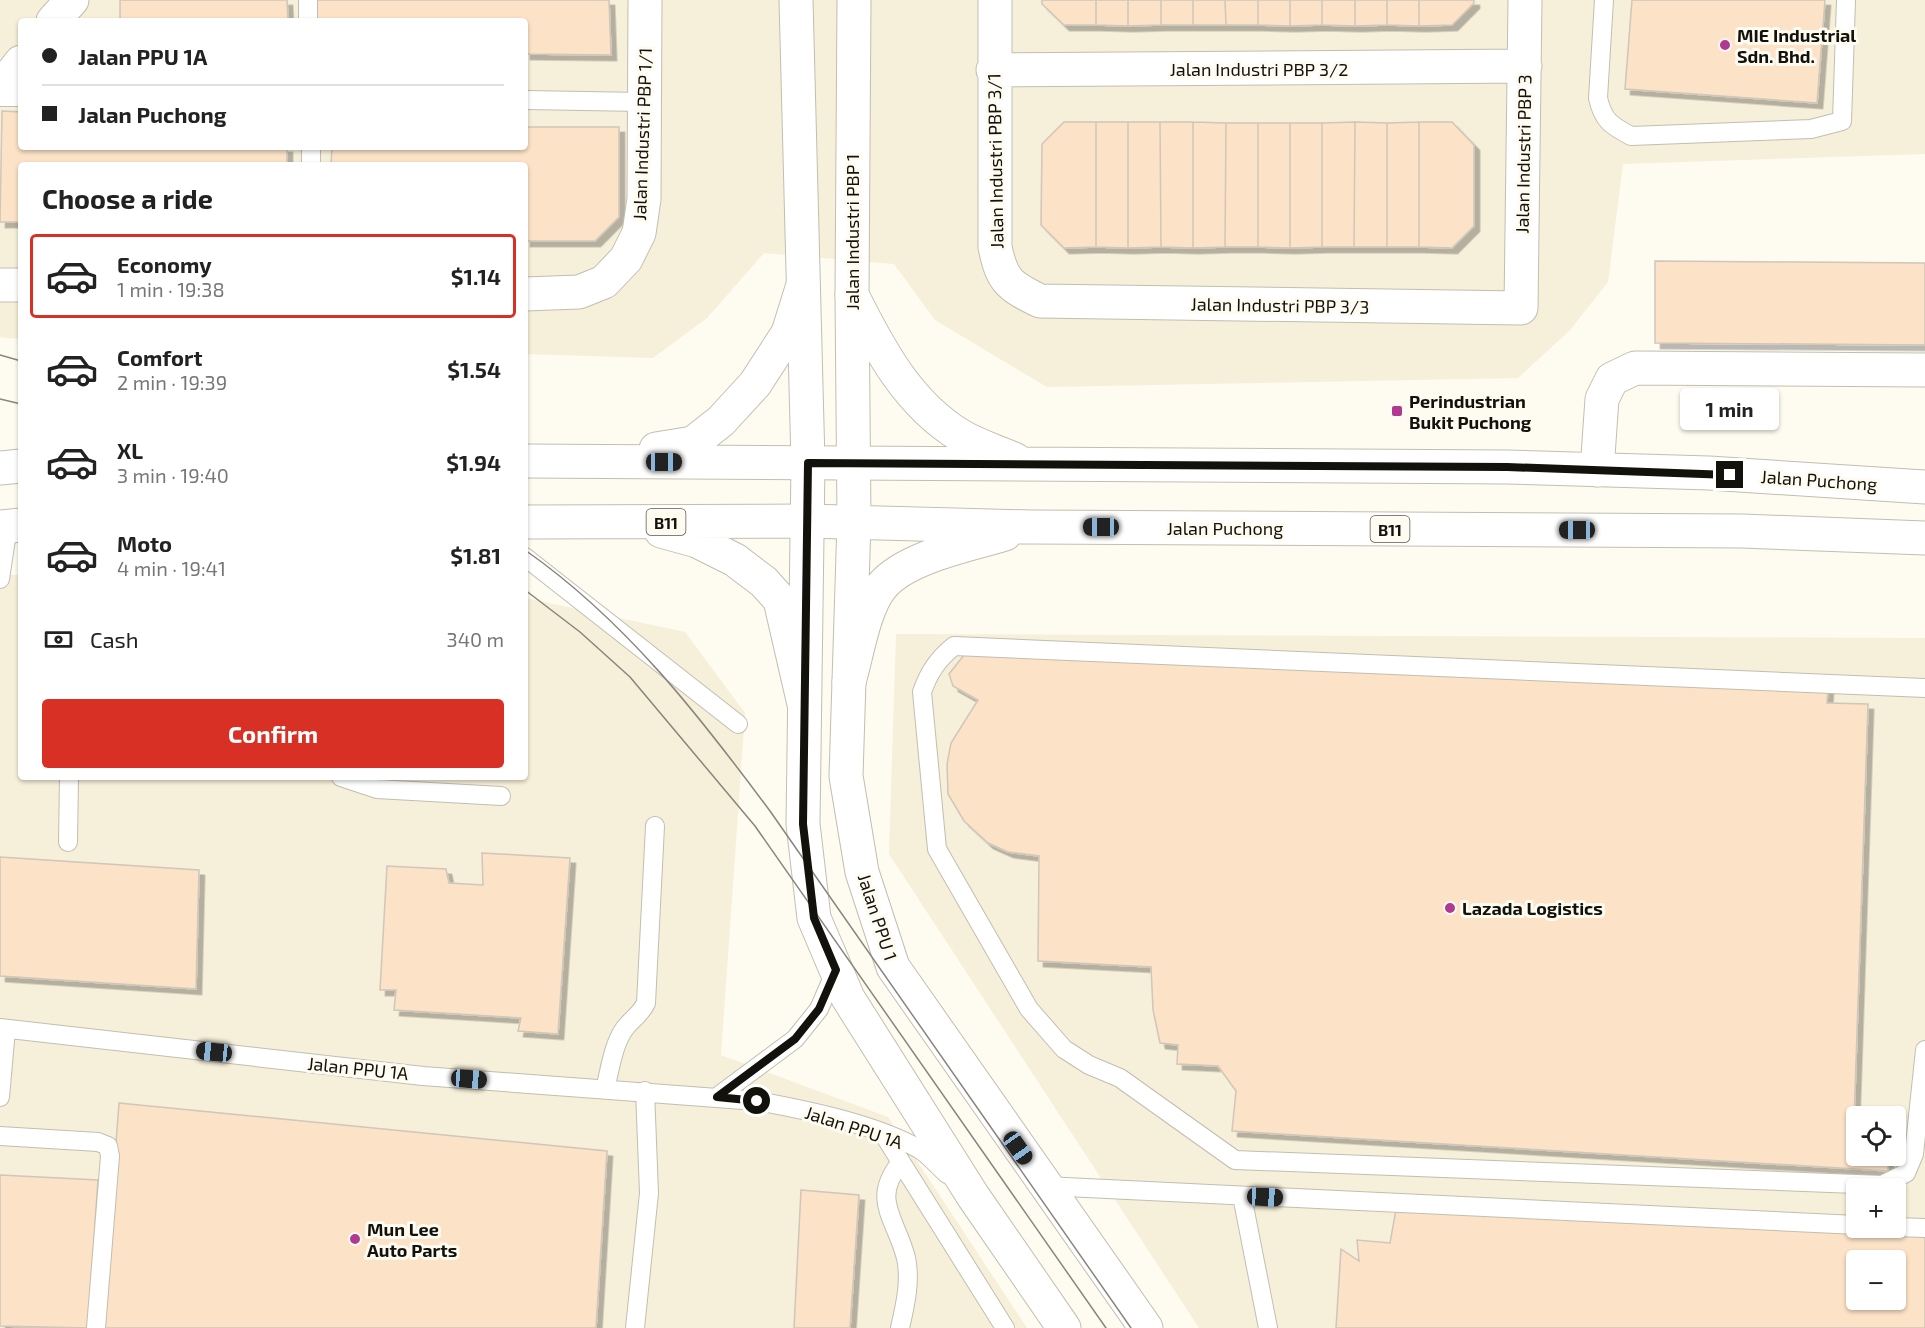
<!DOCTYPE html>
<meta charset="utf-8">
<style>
:root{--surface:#fff;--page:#f6f6f6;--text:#222;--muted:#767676;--line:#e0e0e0;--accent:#d93025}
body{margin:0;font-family:"Exo 2",sans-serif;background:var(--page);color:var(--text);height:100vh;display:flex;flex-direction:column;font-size:22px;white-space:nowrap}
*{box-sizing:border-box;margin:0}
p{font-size:20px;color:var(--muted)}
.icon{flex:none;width:33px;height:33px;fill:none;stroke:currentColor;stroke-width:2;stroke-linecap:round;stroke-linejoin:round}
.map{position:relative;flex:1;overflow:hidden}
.details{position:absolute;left:18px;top:162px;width:510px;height:618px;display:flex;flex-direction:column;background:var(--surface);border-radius:6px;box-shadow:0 2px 4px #0004}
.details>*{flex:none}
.top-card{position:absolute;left:18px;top:18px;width:510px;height:132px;border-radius:6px;box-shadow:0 2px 4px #0004;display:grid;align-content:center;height:132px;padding:0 24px;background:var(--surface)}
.buttons{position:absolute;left:1846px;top:1106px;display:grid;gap:12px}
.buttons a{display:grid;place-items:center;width:60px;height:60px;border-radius:6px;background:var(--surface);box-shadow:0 2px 4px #0004;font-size:30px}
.end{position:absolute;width:27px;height:27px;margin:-14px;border:8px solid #13110c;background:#fff;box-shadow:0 0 0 3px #fff}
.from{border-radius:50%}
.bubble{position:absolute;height:42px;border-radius:6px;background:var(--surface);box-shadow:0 2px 4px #0004;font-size:20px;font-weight:700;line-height:42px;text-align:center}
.car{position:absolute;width:18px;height:36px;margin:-18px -9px;border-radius:8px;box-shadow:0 0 4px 2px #0007;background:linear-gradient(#222 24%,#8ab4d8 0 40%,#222 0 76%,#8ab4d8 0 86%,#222 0)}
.top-card b{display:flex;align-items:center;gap:21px;height:57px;font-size:22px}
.top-card b+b{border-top:2px solid var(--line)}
.top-card i{width:15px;height:15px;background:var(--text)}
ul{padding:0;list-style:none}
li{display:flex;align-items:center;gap:18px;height:84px;margin:0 12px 9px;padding:0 12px;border:3px solid transparent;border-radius:6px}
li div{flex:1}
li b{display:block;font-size:22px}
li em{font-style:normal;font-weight:700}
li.selected{border-color:var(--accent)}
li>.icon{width:54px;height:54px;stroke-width:1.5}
h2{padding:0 24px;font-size:27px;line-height:72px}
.pay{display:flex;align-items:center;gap:15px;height:66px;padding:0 24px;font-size:22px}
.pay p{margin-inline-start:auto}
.action{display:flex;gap:12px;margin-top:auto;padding:12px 24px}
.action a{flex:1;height:69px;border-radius:6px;background:var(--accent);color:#fff;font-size:24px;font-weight:700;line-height:69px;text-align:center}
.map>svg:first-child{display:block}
.built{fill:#f6efd9;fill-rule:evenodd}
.building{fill:#fce2c6;stroke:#d0c6ba;stroke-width:1.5;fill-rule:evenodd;filter:url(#shadow)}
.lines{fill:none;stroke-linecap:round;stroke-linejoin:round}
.service-casing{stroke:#c2beb0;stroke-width:20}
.minor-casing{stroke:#c2beb0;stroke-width:35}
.secondary-casing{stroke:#c2beb0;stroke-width:35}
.primary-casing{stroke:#c2beb0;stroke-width:35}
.service{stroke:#fff;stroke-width:18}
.minor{stroke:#fff;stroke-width:33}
.secondary{stroke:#fff;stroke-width:33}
.primary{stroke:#fff;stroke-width:33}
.tram{stroke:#88857d;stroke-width:1.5}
.route{stroke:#13110c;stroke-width:8}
.poi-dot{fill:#b03a91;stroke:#fefbf0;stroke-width:2}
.labels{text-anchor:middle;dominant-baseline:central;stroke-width:6;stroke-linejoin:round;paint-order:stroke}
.shield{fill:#fefbf0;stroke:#5a5750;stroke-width:1.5}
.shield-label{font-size:16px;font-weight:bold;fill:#13110c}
.poi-label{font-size:18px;font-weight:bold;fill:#13110c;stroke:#fefbf0;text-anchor:start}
.street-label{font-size:18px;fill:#13110c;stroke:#fefbf0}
</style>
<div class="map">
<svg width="1925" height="1328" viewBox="0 0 1925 1328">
<defs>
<filter id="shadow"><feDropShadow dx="5.5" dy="5.5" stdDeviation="0" flood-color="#0004"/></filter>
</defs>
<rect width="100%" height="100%" fill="#fefbf0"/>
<path class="built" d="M0,0H1925V154L1623,164L1608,282L1570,330L1518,378L1047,387L935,320L894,264L764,253L707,318L653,358L525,354V165H21V339L5,338L0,337ZM21,21H525V147H21Z
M0,575H21V777H525V598L685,632L745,713L721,1055L888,1117L1027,1328H0Z
M896,634L1925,638V1328H1199L889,854ZM1857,1116H1896V1155H1857ZM1857,1188H1896V1227H1857ZM1857,1260H1896V1299H1857Z"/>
<path class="building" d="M120,0H287L288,21H120Z
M316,0H609L611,55L525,54V21H317Z
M1042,0H1096V25H1064L1042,4Z
M1096,0H1128V26L1096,25Z
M1128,0H1161V25L1128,26Z
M1161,0H1193V25H1161Z
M1193,0H1225L1226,25H1193Z
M1225,0H1258V25H1226Z
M1258,0H1290V26L1258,25Z
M1290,0H1322V25L1290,26Z
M1322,0H1355V26L1322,25Z
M1355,0H1387V25L1355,26Z
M1387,0H1419V26L1387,25Z
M1419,0H1474V3L1452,25L1419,26Z
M1632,0H1825L1817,103L1625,89Z
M2,111L21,112V147H287V165H21V222H0Z
M1064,122H1096V247L1064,248L1041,225L1042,144Z
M1096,122H1128V248L1096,247Z
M1128,122H1160L1161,247L1128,248Z
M1160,122H1193V248L1161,247Z
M1193,122L1226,123L1225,247L1193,248Z
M1355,122L1387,123V247H1354Z
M1355,122L1354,247H1322V123Z
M1419,122H1452L1474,145V226L1452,248L1419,247Z
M1419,122V247H1387V123Z
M1226,123H1258V247H1225Z
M1258,123H1290V248L1258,247Z
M1290,123H1322V247L1290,248Z
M525,127H619V217L595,241H525V165H331L332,147H525Z
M1655,261L1925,263V345L1655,343Z
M964,655L1828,687L1827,703L1868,704L1854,1122L1857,1123V1155H1888V1171L1232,1131L1236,1091L1218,1066L1177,1064L1178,1045L1160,1043L1153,1010L1151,967L1038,961L1039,856L1008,852L988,843L964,821L948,794L947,764L951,743L978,700L953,686L949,674Z
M482,853L570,858L558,1034L518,1031L521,1018L394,1010L396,990H380L387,866L446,869L449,883L483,885Z
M0,857L199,870L196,989L0,976Z
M119,1103L607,1151L596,1328H102Z
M0,1175L98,1180L88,1328L0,1326Z
M801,1190L859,1195L850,1328H794Z
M1397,1204L1925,1235V1328H1336L1341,1249L1359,1261L1357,1240L1390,1243ZM1857,1260H1896V1299H1857Z"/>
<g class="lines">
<g class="service-casing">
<path id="service" d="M308,0V21
M1604,0L1598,98C1603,121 1612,126 1631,136L1811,129L1842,121L1846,0
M0,97H21
M525,100L643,102
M311,147V165
M525,557L738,724
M0,579L8,526
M1925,688L954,646C938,659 929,672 922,692L937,849L1029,1009L1064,1049L1089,1065L1120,1078L1235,1160L1882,1185L1906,1173L1914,1154L1925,1050
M341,777L377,789L501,796
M68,842L69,777
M0,1028L423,1076L757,1101C806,1110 875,1124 919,1149C929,1155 938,1166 947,1174
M605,1089C610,1070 613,1044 625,1028C632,1019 641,1014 646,1003L655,826
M0,1097L6,1029
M717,1097L795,1039L819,1009L836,970
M884,1135L1005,1328
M0,1136L98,1142L108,1146L110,1156L96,1328
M1045,1186L1857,1225
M1242,1196L1268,1328
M1896,1227L1925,1228
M635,1328L649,1193L645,1091
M900,1328C905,1306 911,1281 906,1258C896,1218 870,1200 901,1162"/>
</g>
<g class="minor-casing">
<path id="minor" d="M995,0V247C1002,281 1009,286 1040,301L1521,308L1525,0
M53,21L72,0
M993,70L1525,66
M0,89L21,62
M0,285H21
M525,294L579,292L604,282L626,259L639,233L644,199L645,0
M1597,470L1602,399L1612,379L1635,368L1925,370"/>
</g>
<g class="secondary-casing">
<path id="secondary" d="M796,0L808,463L803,824L814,918L848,998L973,1196L1064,1328
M854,0L852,295L854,522L846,776L862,872L893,967L1146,1328"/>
</g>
<g class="primary-casing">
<path id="primary" d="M852,295C879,349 908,404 961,436C978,446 998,452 1016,460
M656,449L693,443L721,421L755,384L788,333L803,285
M525,461L1507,467L1709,473L1925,487
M0,468L21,466
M525,522L807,521L1030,527L1742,531L1925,538
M0,527L21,525
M661,531L697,541L735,560L764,582L780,600L804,704
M849,682C857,655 864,607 882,586C906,557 969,545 1005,534"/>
</g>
<use href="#service" class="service"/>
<use href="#minor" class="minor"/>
<use href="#secondary" class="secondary"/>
<use href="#primary" class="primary"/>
<path class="tram" d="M0,355L21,361
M0,399L21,404
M525,550C625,620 698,714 770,811L1131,1328
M525,590L580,632L630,677L755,826L1106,1328"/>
</g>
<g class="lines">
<path class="route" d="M757,1101L717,1097L795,1039L819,1009L836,970L814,918L803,824L808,463L1507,467L1730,475"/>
</g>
<g class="poi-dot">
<circle cx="1725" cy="45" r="6"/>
<rect x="1391" y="405" width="12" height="12" rx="3"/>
<circle cx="1450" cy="908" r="6"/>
<circle cx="355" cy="1239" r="6"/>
</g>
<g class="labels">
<g class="shield">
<rect x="646.5" y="509" width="39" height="26" rx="4.5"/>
<rect x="1370.5" y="516" width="39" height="26" rx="4.5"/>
</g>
<g class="shield-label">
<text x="666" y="522">B11</text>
<text x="1390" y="529">B11</text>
</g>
<g class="poi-label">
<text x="1737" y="35">MIE Industrial<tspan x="1737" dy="21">Sdn. Bhd.</tspan></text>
<text x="1409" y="401">Perindustrian<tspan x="1409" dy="21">Bukit Puchong</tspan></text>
<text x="1462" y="908">Lazada Logistics</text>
<text x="367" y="1229">Mun Lee<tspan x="367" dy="21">Auto Parts</tspan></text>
</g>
<g class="street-label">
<text x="1259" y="69">Jalan Industri PBP 3/2</text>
<text transform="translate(642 134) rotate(-88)">Jalan Industri PBP 1/1</text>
<text transform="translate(1523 154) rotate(-89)">Jalan Industri PBP 3</text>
<text transform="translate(995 161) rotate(-91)">Jalan Industri PBP 3/1</text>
<text transform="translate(852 232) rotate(-90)">Jalan Industri PBP 1</text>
<text transform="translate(1280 305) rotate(1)">Jalan Industri PBP 3/3</text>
<text transform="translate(1819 480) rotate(4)">Jalan Puchong</text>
<text x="1225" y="528">Jalan Puchong</text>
<text transform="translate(878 917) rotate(72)">Jalan PPU 1</text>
<text transform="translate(358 1068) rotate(6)">Jalan PPU 1A</text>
<text transform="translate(854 1127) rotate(18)">Jalan PPU 1A</text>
</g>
</g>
</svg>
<div class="buttons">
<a><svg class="icon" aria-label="locate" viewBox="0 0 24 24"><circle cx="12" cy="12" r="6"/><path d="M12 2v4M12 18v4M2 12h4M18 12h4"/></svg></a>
<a>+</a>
<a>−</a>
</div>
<i class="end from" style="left:757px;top:1101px"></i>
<i class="end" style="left:1730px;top:475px"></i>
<div class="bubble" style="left:1680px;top:388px;width:99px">1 min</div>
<i class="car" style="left:664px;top:462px;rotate:90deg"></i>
<i class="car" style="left:1101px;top:527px;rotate:270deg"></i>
<i class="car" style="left:1577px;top:530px;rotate:270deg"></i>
<i class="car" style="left:214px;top:1052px;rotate:276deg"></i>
<i class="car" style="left:469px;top:1079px;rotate:94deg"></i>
<i class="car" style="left:1018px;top:1148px;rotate:145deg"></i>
<i class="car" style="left:1265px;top:1197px;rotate:93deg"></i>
<div class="top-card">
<b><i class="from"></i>Jalan PPU 1A</b>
<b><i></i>Jalan Puchong</b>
</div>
<section class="details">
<h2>Choose a ride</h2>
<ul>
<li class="selected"><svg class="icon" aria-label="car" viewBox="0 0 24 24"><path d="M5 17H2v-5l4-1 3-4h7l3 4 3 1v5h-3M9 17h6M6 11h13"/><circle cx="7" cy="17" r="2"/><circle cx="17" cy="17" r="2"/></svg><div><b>Economy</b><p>1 min · 19:38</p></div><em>$1.14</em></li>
<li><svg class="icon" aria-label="car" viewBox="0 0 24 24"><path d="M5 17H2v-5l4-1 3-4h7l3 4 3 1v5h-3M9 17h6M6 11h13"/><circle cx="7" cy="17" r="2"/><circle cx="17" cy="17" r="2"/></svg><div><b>Comfort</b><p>2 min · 19:39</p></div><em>$1.54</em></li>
<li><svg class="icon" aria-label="car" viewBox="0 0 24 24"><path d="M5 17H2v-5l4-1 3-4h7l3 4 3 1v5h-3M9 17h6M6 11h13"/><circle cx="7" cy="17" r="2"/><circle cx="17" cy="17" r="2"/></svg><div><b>XL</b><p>3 min · 19:40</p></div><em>$1.94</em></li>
<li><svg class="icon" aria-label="car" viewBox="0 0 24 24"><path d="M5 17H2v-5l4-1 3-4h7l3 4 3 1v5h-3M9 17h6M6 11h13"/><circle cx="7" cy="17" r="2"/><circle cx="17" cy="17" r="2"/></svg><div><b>Moto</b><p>4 min · 19:41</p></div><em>$1.81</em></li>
</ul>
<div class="pay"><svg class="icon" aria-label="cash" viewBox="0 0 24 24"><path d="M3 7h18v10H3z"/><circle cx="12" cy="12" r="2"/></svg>Cash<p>340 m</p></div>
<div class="action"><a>Confirm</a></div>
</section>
</div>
